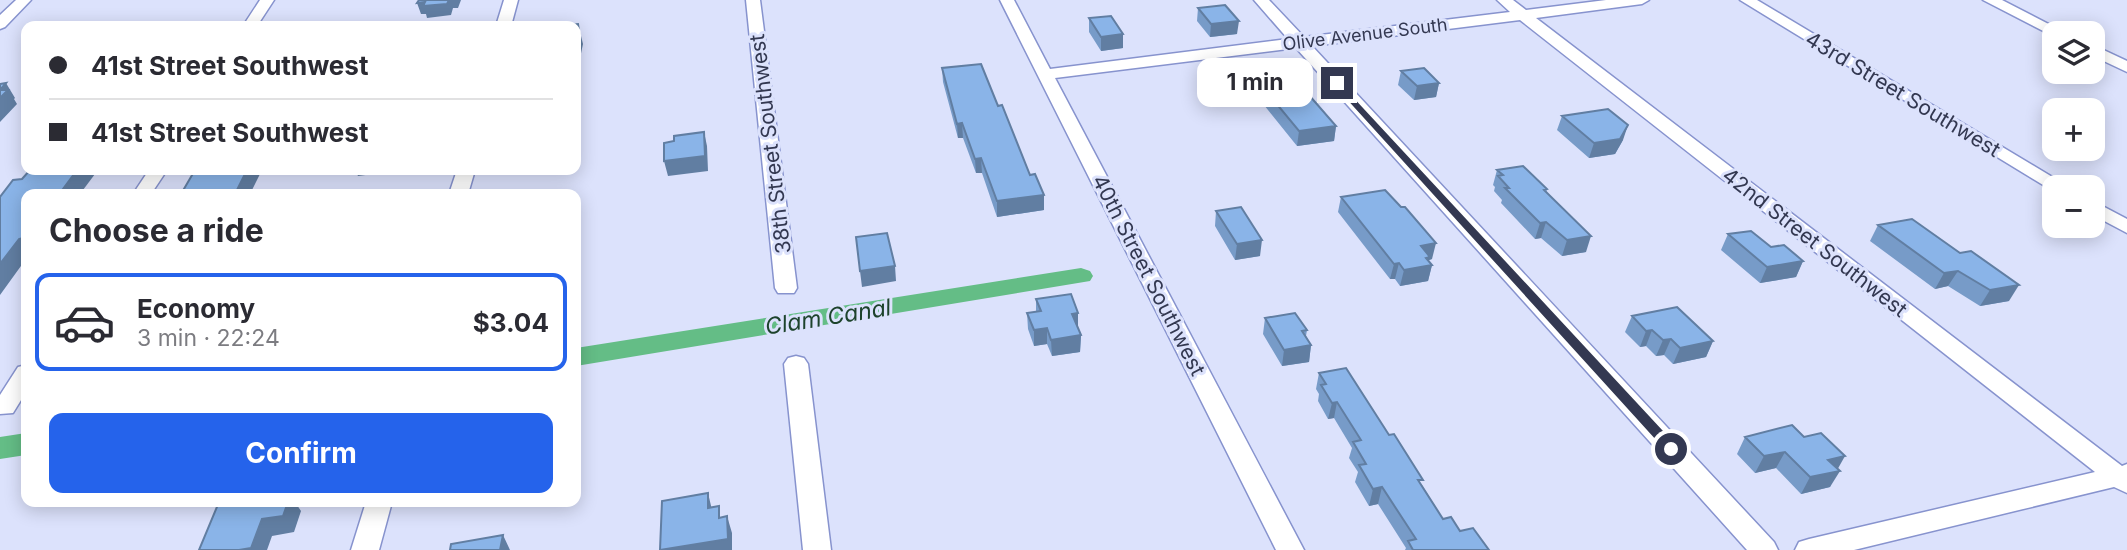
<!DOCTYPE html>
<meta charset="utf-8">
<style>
:root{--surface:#fff;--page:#f7f7f7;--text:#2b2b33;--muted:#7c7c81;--line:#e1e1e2;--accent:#2563eb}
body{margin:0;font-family:Inter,sans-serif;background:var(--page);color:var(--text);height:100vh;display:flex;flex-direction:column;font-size:26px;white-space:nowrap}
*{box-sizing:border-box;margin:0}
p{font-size:23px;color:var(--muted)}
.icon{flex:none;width:38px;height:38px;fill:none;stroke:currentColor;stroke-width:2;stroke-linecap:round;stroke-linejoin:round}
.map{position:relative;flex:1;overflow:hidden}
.drawer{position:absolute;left:21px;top:189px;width:560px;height:318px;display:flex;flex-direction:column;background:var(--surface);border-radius:14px;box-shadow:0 4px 18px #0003}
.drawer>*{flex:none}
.banner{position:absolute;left:21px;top:21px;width:560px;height:154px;border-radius:14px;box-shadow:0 4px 18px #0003;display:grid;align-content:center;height:154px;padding:0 28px;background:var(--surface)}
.controls{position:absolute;left:2042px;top:21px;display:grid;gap:14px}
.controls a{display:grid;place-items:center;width:63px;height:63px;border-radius:14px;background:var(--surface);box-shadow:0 4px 18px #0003;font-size:35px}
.end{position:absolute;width:32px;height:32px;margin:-16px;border:9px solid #333851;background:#fff;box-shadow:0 0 0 4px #fff}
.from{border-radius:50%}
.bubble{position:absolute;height:49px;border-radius:14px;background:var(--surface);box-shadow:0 4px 18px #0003;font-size:23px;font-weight:700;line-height:49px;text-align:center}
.banner b{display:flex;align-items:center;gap:24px;height:66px;font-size:26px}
.banner b+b{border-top:2px solid var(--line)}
.banner i{width:18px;height:18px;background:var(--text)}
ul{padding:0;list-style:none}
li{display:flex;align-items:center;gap:21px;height:98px;margin:0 14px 10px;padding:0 14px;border:4px solid transparent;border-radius:14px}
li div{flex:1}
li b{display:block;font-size:26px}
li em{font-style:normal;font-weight:700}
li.active{border-color:var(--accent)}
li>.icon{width:63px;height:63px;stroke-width:1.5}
h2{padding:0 28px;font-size:32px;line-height:84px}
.primary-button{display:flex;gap:14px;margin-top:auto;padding:14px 28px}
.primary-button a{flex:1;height:80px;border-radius:14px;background:var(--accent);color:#fff;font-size:28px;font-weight:700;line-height:80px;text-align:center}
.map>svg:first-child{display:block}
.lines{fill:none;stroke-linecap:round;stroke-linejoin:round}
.canal{fill:#64bd86;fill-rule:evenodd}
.street-casing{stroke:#8793ce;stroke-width:3}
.street{fill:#fff;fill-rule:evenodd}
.wall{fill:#779bc8}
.shaded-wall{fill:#617ea2}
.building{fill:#8ab4e8;stroke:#617ea2;stroke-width:2}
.route{fill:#333851}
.labels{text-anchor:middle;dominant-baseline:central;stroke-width:6;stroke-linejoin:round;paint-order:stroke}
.far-street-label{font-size:18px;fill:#333851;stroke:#dce2fc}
.street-label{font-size:21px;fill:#333851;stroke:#dce2fc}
.water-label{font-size:23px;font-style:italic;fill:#1d432c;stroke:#dce2fc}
</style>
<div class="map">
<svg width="2127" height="550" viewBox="0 0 2127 550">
<rect width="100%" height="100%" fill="#dce2fc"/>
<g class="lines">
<path class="canal" d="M1081,268L1090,271L1093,276L1090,281L576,366V348Z
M26,433V455L0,459V437Z"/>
<g class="street-casing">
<path id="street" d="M16,0H31L5,27L0,29V15Z
M260,0H274L257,26H243Z
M504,0H518L511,26H496Z
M746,0H760L797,288L794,293H778L775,288Z
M1000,0H1014L1050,69L1288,39L1254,0H1269L1304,37L1510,12L1497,0H1513L1526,10L1606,0H1649L1642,4L1536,18L2122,466L2127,464V493L2114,487L1854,550H1795L1799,542L1809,539L2095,472L1520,20L1312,46L1774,542L1778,550H1747L1296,48L1055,78L1304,550H1276Z
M1740,0H1757L2069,187H2054L2053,191Z
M1983,0H2002L2066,33H2054L2053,36Z
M2093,45L2127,61V72L2093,56Z
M149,170H167L151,194H133Z
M457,170H475L468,194H449Z
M2093,201L2127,219V233L2093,215Z
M796,356L804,358L808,364L831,550H803L784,364L788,358Z
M26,365V392L13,413L0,414V395L18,367Z
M366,502H392L379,550H351Z"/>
</g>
<use href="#street" class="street"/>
</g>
<path class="wall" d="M1198,8L1237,34L1210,37L1197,21Z
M1089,18L1123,34V48L1101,51L1089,32Z
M942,68L998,106L1030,175L1044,195V210L997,217L982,173H976L963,138H958L943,82Z
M1401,71L1439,83L1436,97L1414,100L1398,85Z
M1266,83L1336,126L1334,141L1297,146L1264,105Z
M1562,116L1623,140L1615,154L1589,158L1557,130Z
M1497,170L1547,189L1546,193L1586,252L1562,256L1541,238L1535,239L1501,203L1502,200L1494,191L1495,187L1493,185Z
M1341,197L1432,259L1429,260V262L1432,265L1428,281L1400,286L1395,279H1390L1338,212Z
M1216,211L1260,256L1235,260L1215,226Z
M1878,225L2009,301L1980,306L1948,286L1935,289L1870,241Z
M1728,234L1771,247L1803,261L1796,277L1760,283L1721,250Z
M1036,299L1078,329L1081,335L1080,352L1052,356L1047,344L1034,346L1028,329L1027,313L1036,312Z
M1632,316L1713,341L1706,357L1673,364L1664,355L1656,356L1646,346L1640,347L1625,332Z
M1265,318L1307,330L1306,336L1311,345L1309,362L1282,366L1263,334Z
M1319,373L1422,485L1443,519L1489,550H1405L1406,548L1378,504L1369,506L1355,482L1358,472L1349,458L1352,448L1334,418L1328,419L1318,401L1319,394L1316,389Z
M1745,437L1837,468L1830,487L1801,494L1776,468L1755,473L1737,454Z"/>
<path class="shaded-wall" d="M449,0H461L458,8H453L451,15L427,18L426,14H421L417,3Z
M1239,21L1237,34L1210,37L1211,24Z
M578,24L583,44L576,77V45Z
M1123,34V48L1101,51V37Z
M6,83L15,98L14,99L17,104L0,122V90Z
M1439,83L1436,97L1414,100L1417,86Z
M962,123L963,138H958L957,124Z
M1628,125L1623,140L1615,154L1589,158L1594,143Z
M1336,126L1334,141L1297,146L1299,131Z
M704,132L707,146L708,171L668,176L664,161Z
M981,158L982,173H976L975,159Z
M77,170H98L80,194H66L63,189Z
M247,170H262L250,194H235Z
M355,170H388V172L358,176Z
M1044,195V210L997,217V201Z
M1546,222L1541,238L1535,239L1540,223Z
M1591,236L1586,252L1562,256L1567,240Z
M26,237V259L0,295V264L19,239Z
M1262,240L1260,256L1235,260L1237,244Z
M1436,243L1432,259L1429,260L1428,266L1432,265L1428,281L1400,286L1404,270L1421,246Z
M1803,261L1796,277L1760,283L1767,267Z
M1399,263L1395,279H1390L1394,264Z
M895,266L896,281L862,287L860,271Z
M1958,271L1948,286L1935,289L1944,273Z
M2019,285L2009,301L1980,306L1990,290Z
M1078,313V329L1072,314Z
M1047,328V344L1034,346V330Z
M1652,330L1646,346L1640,347L1646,331Z
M1081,335L1080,352L1052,356L1051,340Z
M1671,339L1664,355L1656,356L1663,340Z
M1713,341L1706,357L1673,364L1680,348Z
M1311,345L1309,362L1282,366L1284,350Z
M1337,402L1334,418L1328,419L1332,403Z
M1785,452L1776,468L1755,473L1764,456Z
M1845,456L1836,472L1840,471L1830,487L1801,494L1810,477L1828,460Z
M1382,487L1378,504L1369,506L1373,489Z
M708,493L712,510L708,508Z
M283,502H295L301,511L294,532L272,536L267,550H239L262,519Z
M727,516L732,533V550H665Z
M503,535L510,550H500Z"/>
<path class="building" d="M419,0H449L447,4L423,6L425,2L417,3Z
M1225,5L1239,21L1211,24L1198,8Z
M1111,16L1123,34L1101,37L1089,18Z
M578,24L579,31L576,45V26H554Z
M981,64L998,106L1002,105L1030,175L1035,174L1044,195L997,201L981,158L975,159L962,123L957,124L942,68Z
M1424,68L1439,83L1417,86L1401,71Z
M1295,79L1336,126L1299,131L1266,91L1272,90L1266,83Z
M6,83L0,90V84Z
M0,90H8L0,98Z
M1608,109L1628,125L1620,139L1594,143L1562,116Z
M704,132L705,156L664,161V143L674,141V136Z
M1523,166L1547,189L1544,190L1591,236L1567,240L1546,222L1540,223L1505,188H1509L1498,176L1503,175L1497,170Z
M30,170H77L63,189L73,188L68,194H26V237L19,239L0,264V197L13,180L22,179Z
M195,170H247L235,194H181Z
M1385,190L1401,207H1405L1436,243L1421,246L1430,257L1426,258L1432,265L1404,270L1399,263L1394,264L1341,197Z
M1241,207L1262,240L1237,244L1216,211Z
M1912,219L1960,253L1971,251L2019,285L1990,290L1958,271L1944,273L1878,225Z
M1751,231L1771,247L1784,245L1803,261L1767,267L1728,234Z
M887,233L895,266L860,271L856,237Z
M1071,294L1078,313L1072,314L1081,335L1051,340L1047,328L1034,330L1027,313L1041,311L1036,299Z
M1677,307L1713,341L1680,348L1671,339L1663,340L1652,330L1646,331L1632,316Z
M1295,313L1307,330L1302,331L1311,345L1284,350L1265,318Z
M1346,368L1389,435L1394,434L1423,480H1418L1443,519L1451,517L1460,531L1473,528L1489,550H1413L1408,541L1416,539L1382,487L1373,489L1359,465L1366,464L1353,442L1361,440L1337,402L1332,403L1321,385L1326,384L1319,373Z
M1792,425L1804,437L1821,433L1845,456L1828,460L1840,471L1810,477L1785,452L1764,456L1745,437Z
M708,493V508L719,506V518L727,516L728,539L660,550L662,501Z
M219,502H288L283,516L262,519L251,548L239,550H199Z
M503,535L500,550H450L451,544Z"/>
<path class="route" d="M1337,80L1676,445V452H1667L1334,85L1332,83Z"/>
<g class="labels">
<g class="far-street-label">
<text transform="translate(1365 34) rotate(-7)">Olive Avenue South</text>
</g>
<g class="street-label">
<text transform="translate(1903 94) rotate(31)">43rd Street Southwest</text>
<text transform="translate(770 144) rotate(-97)">38th Street Southwest</text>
<text transform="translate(1815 242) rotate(38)">42nd Street Southwest</text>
<text transform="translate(1149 275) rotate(63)">40th Street Southwest</text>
</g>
<g class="water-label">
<text transform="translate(828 317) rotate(-9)">Clam Canal</text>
</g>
</g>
</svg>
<div class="controls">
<a><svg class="icon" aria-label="layers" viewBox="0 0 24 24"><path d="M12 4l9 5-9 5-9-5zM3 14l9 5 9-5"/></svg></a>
<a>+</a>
<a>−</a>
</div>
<i class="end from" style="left:1671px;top:449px"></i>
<i class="end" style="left:1337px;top:83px"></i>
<div class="bubble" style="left:1197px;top:58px;width:116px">1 min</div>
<div class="banner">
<b><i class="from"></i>41st Street Southwest</b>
<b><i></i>41st Street Southwest</b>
</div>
<section class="drawer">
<h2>Choose a ride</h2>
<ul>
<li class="active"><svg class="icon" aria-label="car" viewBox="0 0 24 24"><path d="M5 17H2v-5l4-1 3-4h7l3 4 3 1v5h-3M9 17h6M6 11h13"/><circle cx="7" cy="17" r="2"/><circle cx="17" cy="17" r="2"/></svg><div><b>Economy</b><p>3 min · 22:24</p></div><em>$3.04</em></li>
</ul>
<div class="primary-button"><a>Confirm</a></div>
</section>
</div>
